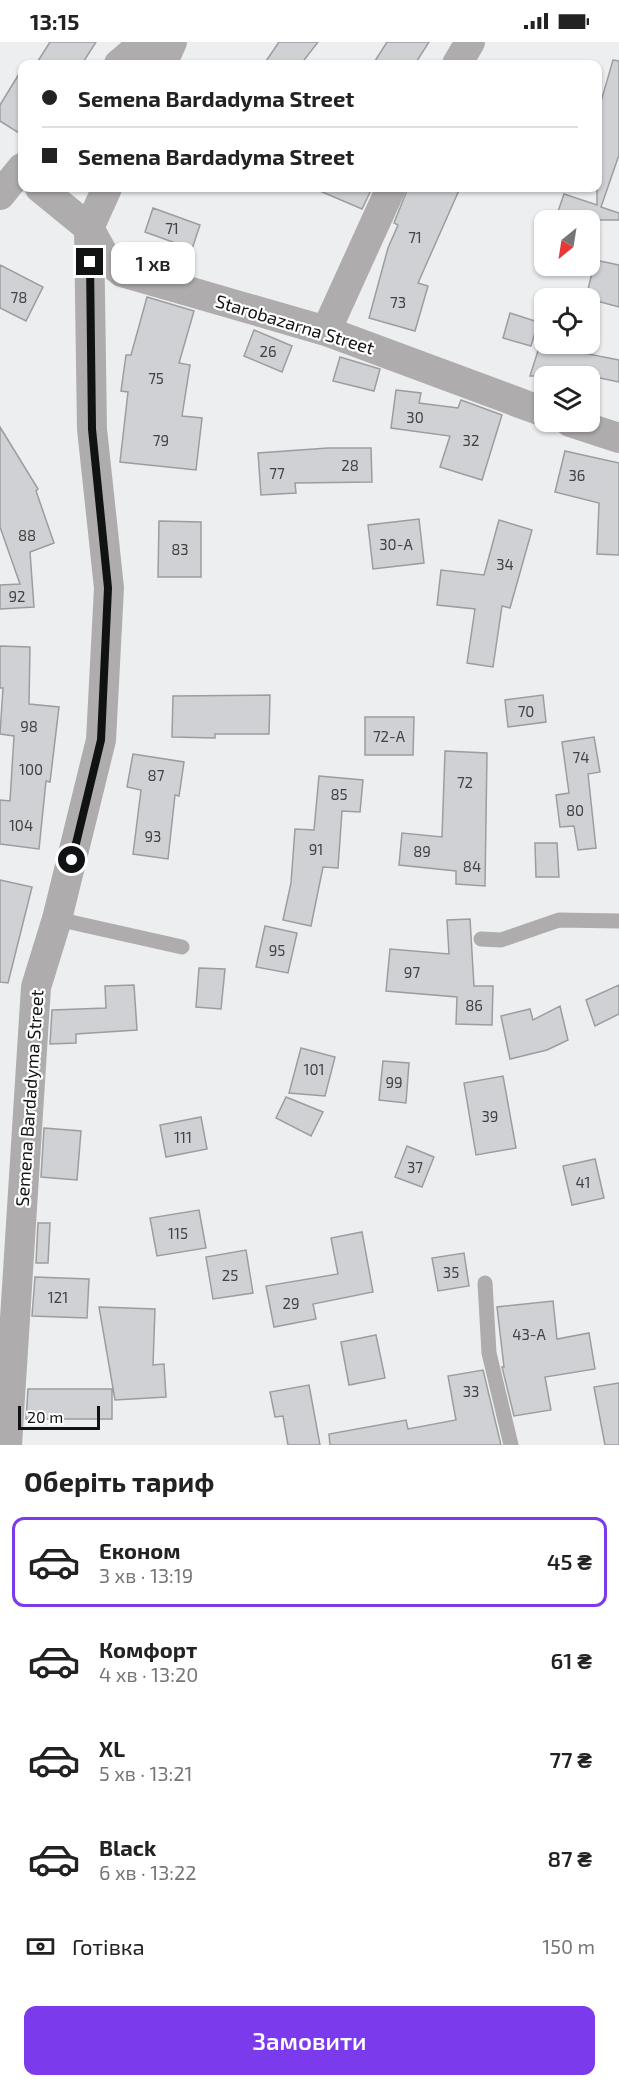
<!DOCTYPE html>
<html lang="uk">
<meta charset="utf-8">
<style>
:root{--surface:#fff;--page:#f2f2f2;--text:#222;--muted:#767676;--line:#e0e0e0;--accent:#7c3aed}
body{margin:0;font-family:"Exo 2",sans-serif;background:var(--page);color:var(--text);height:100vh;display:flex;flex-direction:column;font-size:22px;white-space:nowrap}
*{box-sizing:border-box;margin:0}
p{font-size:20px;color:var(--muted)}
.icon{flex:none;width:33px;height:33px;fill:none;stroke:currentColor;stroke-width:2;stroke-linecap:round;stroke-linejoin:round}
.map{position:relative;height:1403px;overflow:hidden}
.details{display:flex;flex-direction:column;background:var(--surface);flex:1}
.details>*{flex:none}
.banner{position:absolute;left:18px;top:18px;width:584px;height:132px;border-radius:12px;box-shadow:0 2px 4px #0004;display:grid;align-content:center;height:132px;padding:0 24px;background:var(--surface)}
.needle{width:39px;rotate:210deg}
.buttons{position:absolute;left:534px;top:168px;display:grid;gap:12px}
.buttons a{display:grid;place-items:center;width:66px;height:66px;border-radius:12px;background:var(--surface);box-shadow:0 2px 4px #0004;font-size:30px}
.scale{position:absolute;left:18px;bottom:15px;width:82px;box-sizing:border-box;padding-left:6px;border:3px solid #111213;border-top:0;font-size:16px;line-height:21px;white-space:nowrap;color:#111213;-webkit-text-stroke:4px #fff;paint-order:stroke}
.end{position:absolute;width:27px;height:27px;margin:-14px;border:8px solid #111213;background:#fff;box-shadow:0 0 0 3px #fff}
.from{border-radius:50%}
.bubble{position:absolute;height:42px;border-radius:12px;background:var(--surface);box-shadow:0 2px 4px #0004;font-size:20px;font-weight:600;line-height:42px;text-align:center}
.banner b{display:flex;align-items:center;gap:21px;height:57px;font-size:22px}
.banner b+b{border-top:2px solid var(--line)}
.banner i{width:15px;height:15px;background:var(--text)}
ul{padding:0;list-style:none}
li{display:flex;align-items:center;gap:18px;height:90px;margin:0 12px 9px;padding:0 12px;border:3px solid transparent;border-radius:12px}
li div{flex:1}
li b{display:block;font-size:22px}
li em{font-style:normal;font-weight:600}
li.selected{border-color:var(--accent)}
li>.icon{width:54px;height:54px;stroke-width:1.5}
h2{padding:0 24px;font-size:27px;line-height:72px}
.pay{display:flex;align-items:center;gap:15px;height:66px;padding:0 24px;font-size:22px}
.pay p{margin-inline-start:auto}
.action{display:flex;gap:12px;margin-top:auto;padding:12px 24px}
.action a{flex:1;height:69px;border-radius:12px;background:var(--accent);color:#fff;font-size:24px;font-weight:600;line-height:69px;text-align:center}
.status{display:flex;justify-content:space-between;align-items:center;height:42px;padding:0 30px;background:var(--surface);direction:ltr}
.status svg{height:16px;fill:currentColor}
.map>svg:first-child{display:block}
.building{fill:#d0d1d4;stroke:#9c9d9f;stroke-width:1.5}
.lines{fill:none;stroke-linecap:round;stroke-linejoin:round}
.lane{stroke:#aeacac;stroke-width:15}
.street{stroke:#aeacac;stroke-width:30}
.route{stroke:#111213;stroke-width:8}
.labels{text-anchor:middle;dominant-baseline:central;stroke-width:4.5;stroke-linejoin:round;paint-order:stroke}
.number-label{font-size:15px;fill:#414243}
.street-label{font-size:18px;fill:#111213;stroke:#fff}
</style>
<div class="status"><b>13:15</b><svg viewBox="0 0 49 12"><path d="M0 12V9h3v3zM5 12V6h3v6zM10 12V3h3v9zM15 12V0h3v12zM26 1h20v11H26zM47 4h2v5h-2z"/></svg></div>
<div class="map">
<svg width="619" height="1403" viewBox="0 0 619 1403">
<rect width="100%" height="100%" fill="#eceef0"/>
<path class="building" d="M50,0H96L82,22H36Z
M279,0H318L301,22H264Z
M387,0H429L415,22H373Z
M613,18L619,19V113L601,165L619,171V178H555L564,152L597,163V73Z
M22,27V93L0,79V63Z
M313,146H372L362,167Z
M408,146H460L418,241L428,244L415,289L369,276L388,206L398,183L394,181Z
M153,166L200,183L192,207L145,190Z
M595,218L619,223V265L586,256Z
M0,223L43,245L26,279L0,266Z
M147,255L194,269L179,321L190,323L182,374L202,376L196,428L120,420L128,350L121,349L126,313H131Z
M510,271L538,280L531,304L503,296Z
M254,288L292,304L282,330L244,314Z
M542,296L544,297V302H560L584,308L583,311L619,318V340L590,334H530Z
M340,315L380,327L374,349L333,339Z
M396,348L421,351L419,361L458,366L461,358L502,373L482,438L440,425L450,394L391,386Z
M0,385L38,447L36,449L54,501L30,510L34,565L0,567V543L20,542L0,485Z
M328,406H371L372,440L295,441L296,451L261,453L258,411Z
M565,409L619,421V513L597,512L599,461L555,450Z
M419,477L424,521L373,527L368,483Z
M499,478L532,488L510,566L502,564L493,625L467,621L475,567L437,563L441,528L484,533Z
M159,479L201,480V535H158Z
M0,604L30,605L29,662L59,665L50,740L46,739L39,807L0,802V758L10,759L14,694L0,692L3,646H0Z
M270,653L269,692H215V696L172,695L173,654Z
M543,653L546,680L508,685L505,658Z
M365,675H414L413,713H365Z
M594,695L600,730L588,732L596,806L578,808L574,784L560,785L556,753L569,751L562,700Z
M445,709L487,711L485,844L456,842V829L399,823L402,791L442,795Z
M133,712L184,720L179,754L175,753L168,817L133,812L141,748L127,745Z
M319,734L363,738L360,770L342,769L338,826L323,825L311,884L283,878L291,841L295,787L314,788Z
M535,801H557L559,835H536Z
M0,838L32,845L8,941L0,940Z
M470,877L474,944H493L492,983L456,982L457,955L386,949L390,907L449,912L447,878Z
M265,884L297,891L288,931L256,925Z
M199,926L225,927L221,967L196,965Z
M134,943L137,988L76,992V1001L50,1002L52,968L106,966L105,944Z
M619,943V972L595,984L586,958Z
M560,964L568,998L547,1008L510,1017L501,974L530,967L533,978Z
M301,1006L335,1015L325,1054L289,1051Z
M383,1019L409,1021L406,1061L379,1058Z
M503,1034L516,1106L476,1113L464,1041Z
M286,1055L323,1070L311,1094L276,1076Z
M201,1075L207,1107L166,1115L160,1083Z
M44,1086L81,1089L77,1138L41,1135Z
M407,1104L434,1115L422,1145L395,1135Z
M595,1117L604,1156L572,1163L563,1124Z
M199,1168L206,1206L157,1214L150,1176Z
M38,1181H50L48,1221H36Z
M362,1190L373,1250L313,1262L316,1277L274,1285L266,1244L338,1232L331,1196Z
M246,1208L253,1251L213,1257L206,1215Z
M464,1211L469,1244L438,1249L432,1216Z
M35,1235L89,1237L87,1276L32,1274Z
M553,1259L557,1297L589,1291L595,1327L545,1335L551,1368L514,1374L502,1325H504L497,1265Z
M99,1265L155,1267L153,1323L164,1322L166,1355L115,1358Z
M376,1293L385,1336L349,1343L341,1300Z
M483,1328L501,1403H330L329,1392L406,1378L408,1387L456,1378L448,1334Z
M619,1341V1403H605L594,1345Z
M309,1343L320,1403H288L283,1374L275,1375L270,1350Z
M28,1347H112V1377H26Z"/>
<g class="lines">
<path class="lane" d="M57,877L182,905
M481,897L501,898L559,878L619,879
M485,1241L489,1311L511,1403"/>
<path class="street" d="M119,22L145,0
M162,22L172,0
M457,22L470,0
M40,146L89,186L106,217L122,230L326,289L544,370
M0,153L22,126
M326,289L391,146
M570,380L619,396
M7,1403L36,945L57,877L101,698L109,546L92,387L89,186L107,146"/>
</g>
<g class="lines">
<path class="route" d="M72,818L101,698L108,546L92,387L90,220"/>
</g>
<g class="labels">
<g class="number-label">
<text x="172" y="186">71</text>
<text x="415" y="195">71</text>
<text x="19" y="255">78</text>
<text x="398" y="260">73</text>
<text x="268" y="309">26</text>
<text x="156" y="336">75</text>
<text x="415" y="375">30</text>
<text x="161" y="398">79</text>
<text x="471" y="398">32</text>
<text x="350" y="423">28</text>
<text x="277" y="431">77</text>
<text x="577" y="433">36</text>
<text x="27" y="493">88</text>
<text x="396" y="502">30-А</text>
<text x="180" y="507">83</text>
<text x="505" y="522">34</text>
<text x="17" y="554">92</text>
<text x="526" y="669">70</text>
<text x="29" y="684">98</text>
<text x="389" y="694">72-А</text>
<text x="581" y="715">74</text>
<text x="31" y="727">100</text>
<text x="156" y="733">87</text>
<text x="465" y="740">72</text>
<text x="339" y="752">85</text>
<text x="575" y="768">80</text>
<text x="21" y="783">104</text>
<text x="153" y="794">93</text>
<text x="316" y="807">91</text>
<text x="422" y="809">89</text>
<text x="472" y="824">84</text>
<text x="277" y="908">95</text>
<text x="412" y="930">97</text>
<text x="474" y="963">86</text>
<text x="314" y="1027">101</text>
<text x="394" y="1040">99</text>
<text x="490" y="1074">39</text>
<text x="183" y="1095">111</text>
<text x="415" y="1125">37</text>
<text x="583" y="1140">41</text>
<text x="178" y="1191">115</text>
<text x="451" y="1230">35</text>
<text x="230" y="1233">25</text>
<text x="58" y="1255">121</text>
<text x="291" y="1261">29</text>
<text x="529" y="1292">43-А</text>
<text x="471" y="1349">33</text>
</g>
<g class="street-label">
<text transform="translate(295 282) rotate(17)">Starobazarna Street</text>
<text transform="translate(29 1056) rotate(-86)">Semena Bardadyma Street</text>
</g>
</g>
</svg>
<div class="buttons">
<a><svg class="needle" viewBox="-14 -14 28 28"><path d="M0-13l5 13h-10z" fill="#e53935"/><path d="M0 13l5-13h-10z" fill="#767676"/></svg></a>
<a><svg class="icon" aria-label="locate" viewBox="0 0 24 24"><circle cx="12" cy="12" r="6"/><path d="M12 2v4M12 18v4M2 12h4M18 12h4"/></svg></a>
<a><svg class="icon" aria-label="layers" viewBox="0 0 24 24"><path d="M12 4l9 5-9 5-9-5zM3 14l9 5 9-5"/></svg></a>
</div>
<div class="scale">20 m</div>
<i class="end from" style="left:72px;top:818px"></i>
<i class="end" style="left:90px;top:220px"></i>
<div class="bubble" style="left:111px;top:200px;width:84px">1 хв</div>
<div class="banner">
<b><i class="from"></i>Semena Bardadyma Street</b>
<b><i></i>Semena Bardadyma Street</b>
</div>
</div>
<section class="details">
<h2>Оберіть тариф</h2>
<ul>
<li class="selected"><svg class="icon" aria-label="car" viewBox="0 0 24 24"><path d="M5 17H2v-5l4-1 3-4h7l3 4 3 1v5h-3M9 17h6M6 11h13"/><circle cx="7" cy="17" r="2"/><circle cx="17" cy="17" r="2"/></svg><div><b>Економ</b><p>3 хв · 13:19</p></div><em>45 ₴</em></li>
<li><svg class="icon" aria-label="car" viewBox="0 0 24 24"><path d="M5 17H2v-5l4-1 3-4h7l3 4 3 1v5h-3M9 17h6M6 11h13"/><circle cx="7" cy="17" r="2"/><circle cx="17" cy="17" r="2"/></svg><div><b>Комфорт</b><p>4 хв · 13:20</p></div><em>61 ₴</em></li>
<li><svg class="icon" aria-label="car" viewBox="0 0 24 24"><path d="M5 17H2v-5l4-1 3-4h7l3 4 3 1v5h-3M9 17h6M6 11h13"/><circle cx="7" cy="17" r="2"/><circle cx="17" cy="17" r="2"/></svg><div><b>XL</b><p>5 хв · 13:21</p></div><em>77 ₴</em></li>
<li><svg class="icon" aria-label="car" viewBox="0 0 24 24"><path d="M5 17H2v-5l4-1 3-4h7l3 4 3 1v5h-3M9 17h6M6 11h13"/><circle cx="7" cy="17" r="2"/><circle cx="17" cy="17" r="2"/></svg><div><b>Black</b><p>6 хв · 13:22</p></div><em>87 ₴</em></li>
</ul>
<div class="pay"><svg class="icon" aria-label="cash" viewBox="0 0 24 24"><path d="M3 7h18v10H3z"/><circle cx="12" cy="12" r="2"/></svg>Готівка<p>150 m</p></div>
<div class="action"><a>Замовити</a></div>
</section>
